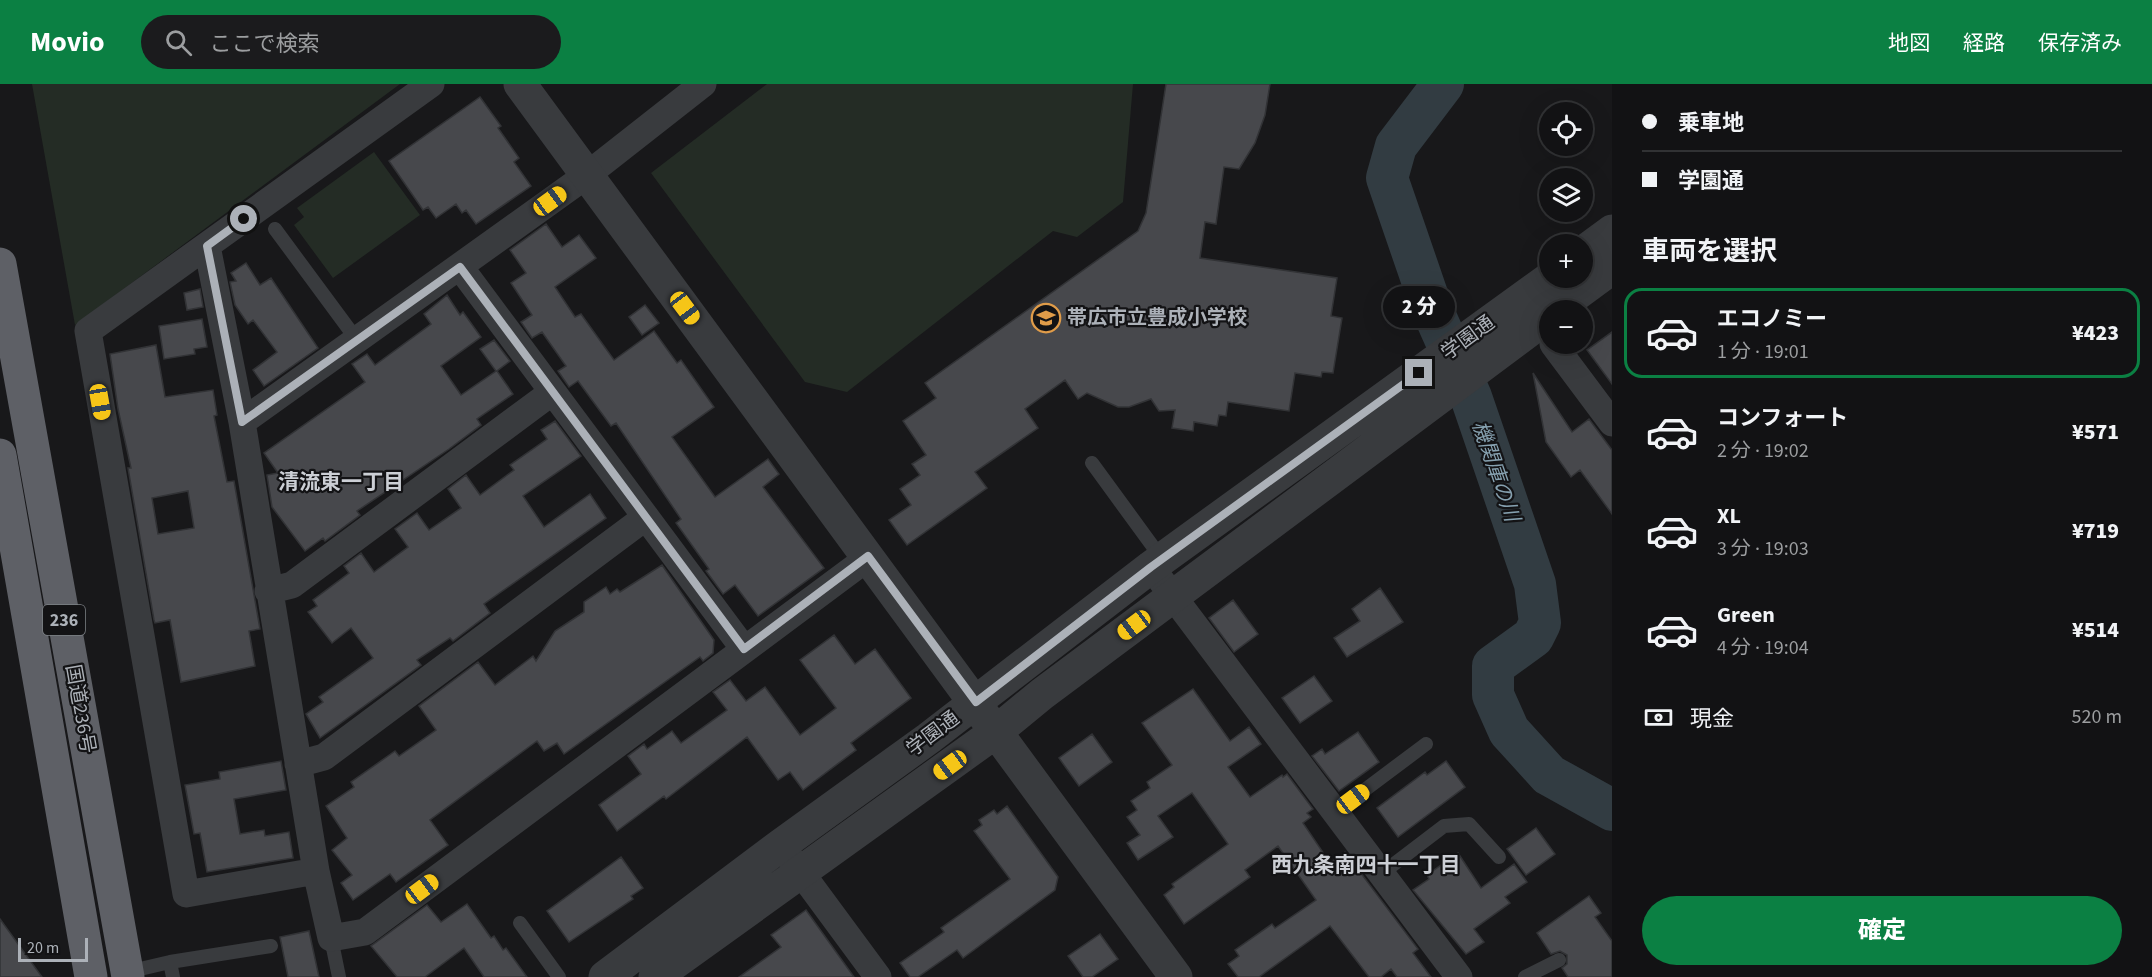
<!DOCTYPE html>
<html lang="ja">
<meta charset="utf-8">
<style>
:root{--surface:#121214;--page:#1b1b1d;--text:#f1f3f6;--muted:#9c9ea0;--line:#313234;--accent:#0b8043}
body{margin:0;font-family:"Source Sans 3","Noto Sans JP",sans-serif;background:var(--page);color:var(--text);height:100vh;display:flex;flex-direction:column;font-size:22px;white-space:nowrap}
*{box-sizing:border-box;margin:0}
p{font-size:20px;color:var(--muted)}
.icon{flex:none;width:33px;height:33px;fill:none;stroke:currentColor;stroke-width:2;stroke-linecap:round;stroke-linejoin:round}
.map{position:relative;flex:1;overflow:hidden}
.sheet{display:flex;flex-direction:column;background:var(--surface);width:540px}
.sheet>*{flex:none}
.guide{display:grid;align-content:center;height:132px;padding:0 30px;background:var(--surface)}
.fabs{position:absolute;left:1539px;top:18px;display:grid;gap:12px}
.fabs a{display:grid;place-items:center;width:54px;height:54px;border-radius:50%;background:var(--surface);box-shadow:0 6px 24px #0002,0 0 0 2px var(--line);font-size:30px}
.scale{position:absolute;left:18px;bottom:15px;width:70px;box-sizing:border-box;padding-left:6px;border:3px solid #acb1b8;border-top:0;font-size:16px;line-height:21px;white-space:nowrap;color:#acb1b8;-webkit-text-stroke:4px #131315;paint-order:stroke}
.end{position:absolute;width:27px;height:27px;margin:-14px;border:8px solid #acb1b8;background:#111;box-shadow:0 0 0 3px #111}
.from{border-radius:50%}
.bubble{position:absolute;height:42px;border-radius:21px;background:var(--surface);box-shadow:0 6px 24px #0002,0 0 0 2px var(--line);font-size:20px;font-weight:800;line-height:42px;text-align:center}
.car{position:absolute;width:18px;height:36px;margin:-18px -9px;border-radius:8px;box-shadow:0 0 4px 2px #0007;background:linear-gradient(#f5c518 24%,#345 0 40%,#f5c518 0 76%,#345 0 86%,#f5c518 0)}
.guide b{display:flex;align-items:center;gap:21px;height:57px;font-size:22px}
.guide b+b{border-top:2px solid var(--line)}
.guide i{width:15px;height:15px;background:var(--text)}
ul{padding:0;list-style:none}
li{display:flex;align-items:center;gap:18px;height:90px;margin:0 12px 9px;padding:0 18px;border:3px solid transparent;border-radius:18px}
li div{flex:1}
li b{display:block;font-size:22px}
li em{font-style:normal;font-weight:800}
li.selected{border-color:var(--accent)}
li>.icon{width:54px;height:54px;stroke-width:1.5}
h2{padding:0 30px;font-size:27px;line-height:72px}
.pay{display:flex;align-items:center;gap:15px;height:66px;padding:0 30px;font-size:22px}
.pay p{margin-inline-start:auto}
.action{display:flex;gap:12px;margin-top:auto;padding:12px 30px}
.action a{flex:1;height:69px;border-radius:36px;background:var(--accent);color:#fff;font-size:24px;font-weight:800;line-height:69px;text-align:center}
header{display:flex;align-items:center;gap:36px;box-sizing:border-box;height:84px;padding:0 30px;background:var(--accent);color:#fff}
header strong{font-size:28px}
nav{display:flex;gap:33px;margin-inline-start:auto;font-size:21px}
.search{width:420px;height:54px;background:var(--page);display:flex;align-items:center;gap:15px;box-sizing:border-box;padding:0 21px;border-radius:33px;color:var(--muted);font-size:22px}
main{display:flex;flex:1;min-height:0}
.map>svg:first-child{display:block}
.green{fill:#242c25}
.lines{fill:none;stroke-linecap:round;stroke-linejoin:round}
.river{stroke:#323c42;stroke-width:42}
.building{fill:#47484c;stroke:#323336;stroke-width:1.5;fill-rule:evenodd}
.service{stroke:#393b3e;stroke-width:14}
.minor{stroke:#393b3e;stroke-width:27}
.tertiary{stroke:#393b3e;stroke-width:33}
.trunk{stroke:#5e6066;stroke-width:33}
.route{stroke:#acb1b8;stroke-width:8}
.labels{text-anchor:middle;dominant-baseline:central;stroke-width:4.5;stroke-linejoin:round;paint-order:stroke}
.shield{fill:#131315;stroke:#7e8287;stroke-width:1.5}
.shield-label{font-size:18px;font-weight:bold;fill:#acb1b8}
.poi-label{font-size:20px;font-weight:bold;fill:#acb1b8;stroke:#131315;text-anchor:start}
.street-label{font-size:20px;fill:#acb1b8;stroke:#131315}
.water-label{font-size:21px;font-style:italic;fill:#86a1b0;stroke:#131315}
.neighbourhood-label{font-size:21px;font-weight:bold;fill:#cccfd5;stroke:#131315}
</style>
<header>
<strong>Movio</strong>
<div class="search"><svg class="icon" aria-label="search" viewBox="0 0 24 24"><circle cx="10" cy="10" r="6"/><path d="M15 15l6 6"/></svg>ここで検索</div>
<nav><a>地図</a><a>経路</a><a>保存済み</a></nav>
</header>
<main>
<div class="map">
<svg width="1612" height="893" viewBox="0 0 1612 893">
<rect width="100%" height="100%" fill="#18181a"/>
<path class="green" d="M32,0H400L75,241Z
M767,0H1133L1123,118L1077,153L1053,147L847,308L805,298L651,89Z
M374,68L420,131L333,194L294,141L304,133L297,124Z"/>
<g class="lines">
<path class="river" d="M1443,0L1396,62L1387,94L1432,225L1471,313L1535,500L1540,539L1533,553L1493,582V611L1509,647L1549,691L1612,726"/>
</g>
<path class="building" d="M1166,0H1270L1265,31L1255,59L1239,85L1224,83L1216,140L1205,138L1200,174L1337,194L1331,232L1342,234L1333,289L1322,288L1321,293L1295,289L1289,327L1228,318L1226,332L1219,331L1217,342L1194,338L1193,347L1172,344L1175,326L1159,327L1151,315L1129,323H1118L1087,309L1078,315L1065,296L1025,325L1038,344L975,388L987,404L907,461L889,436L911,421L900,405L920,391L912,380L926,371L903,337L936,314L925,299L1138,147L1146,129Z
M480,13L501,42L498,44L519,74L514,78L531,102L476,140L466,126L462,129L456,120L436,134L428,123L423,126L389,77Z
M546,140L562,163L579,151L596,174L555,203L575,233L581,230L614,276L654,247L677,279L681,276L714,323L672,353L715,413L768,375L779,390L763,403L824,484L758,532L735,501L723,510L706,487L709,485L676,439L681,435L616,339L611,342L578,297L569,303L558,287L566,282L542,248L532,254L521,238L532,231L511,199L526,189L510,166Z
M246,179L260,201L271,194L318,264L264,302L253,286L277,268L253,236L248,240L235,221L230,198L236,197L231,189Z
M200,205L203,223L187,226L184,209Z
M447,211L460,231L463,228L481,253L441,282L461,311L496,287L480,265L494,256L510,277L497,287L513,310L477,335L481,341L449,365L357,427L360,431L325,457L323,454L305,467L272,423L267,391L278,389L264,369L365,298L352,280L367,270L375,281L431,240L424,230Z
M645,221L659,239L642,251L629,233Z
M202,235L207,263L194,265L195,270L164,275L159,242Z
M1612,248V300L1587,266Z
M156,261L165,313L213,306L217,331L214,332L227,398L234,397L260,545L249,547L255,582L181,598L170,536L155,539L154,536L128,384H131L118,325L110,270ZM188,407L194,444L158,450L152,414Z
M1533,289L1572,348L1589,335L1612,366V430L1580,386L1571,393L1546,358Z
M555,337L581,372L523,412L544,443L590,410L606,434L484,520L490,529L453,557L450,554L417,576L421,581L320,654L306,630L323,618L319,613L373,574L351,544L332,559L308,528L317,522L313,516L349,489L344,482L361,469L374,488L408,463L395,445L417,429L429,446L461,424L448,405L466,391L480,411L514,386L510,381L547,355L541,346Z
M662,481L714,556L713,569L703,577L700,573L564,670L557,659L544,667L537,657L430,736L448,761L396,798L390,790L353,816L341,799L352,791L332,766L347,754L326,722L354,703L351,698L395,667L399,672L436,646L419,622L478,578L495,601L533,572L536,577L555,547L584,528V518L606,503L610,510L617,505L620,508Z
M1380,504L1403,538L1347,573L1334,554L1360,537L1352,525Z
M1233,516L1258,550L1234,568L1209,534Z
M834,551L855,580L875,565L911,614L851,659L856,666L803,706L790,688L778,696L747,653L666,715L664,712L617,747L599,721L641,690L628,672L644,660L647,665L672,647L681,659L727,626L713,608L730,596L746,617L765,603L800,651L836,624L800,576Z
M1314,592L1332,617L1300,639L1282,614Z
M1193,605L1230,657L1249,643L1261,660L1228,683L1250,713L1282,691L1283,693L1287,690L1313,725L1307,729L1311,733L1303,739L1330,779L1345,768L1418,865L1413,869L1431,893H1397L1391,885L1381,893H1369L1330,842L1259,893H1238L1228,880L1239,872L1235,866L1272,840L1275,844L1316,816L1278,762L1245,786L1250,793L1184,840L1164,811L1174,803L1172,800L1228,760L1192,709L1158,732L1173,753L1138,776L1127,759L1140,751L1127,733L1137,726L1131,717L1150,704L1147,698L1172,681L1142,639Z
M1358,648L1379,678L1339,707L1312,672L1322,665L1325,670Z
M1092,650L1112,678L1079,702L1059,674Z
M281,677L286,706L234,715L240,750L264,746L265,752L289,748L293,774L207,788L200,749L194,750L185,701L220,695L219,688Z
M1446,677L1465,703L1398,753L1377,724L1425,688L1427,691Z
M1007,722L1058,793L1055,806L963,874L957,866L918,893H910L900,879L944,848L941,844L1010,795L974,747L982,741L979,736L994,726L997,730Z
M1536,744L1555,770L1526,791L1507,765Z
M1458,769L1481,804L1514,780L1527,798L1505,813L1510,819L1474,845L1484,858L1466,870L1413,806L1429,795L1427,791Z
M621,773L643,804L631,812L633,815L569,858L547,827Z
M1589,812L1601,829L1595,833L1612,857V893H1568L1562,884L1567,880V871L1560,867L1551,870L1537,849Z
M467,820L491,854L494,852L503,866L506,864L527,893H484L464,864L425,893H397L371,862L427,821L441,838Z
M806,826L854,893H739L781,863L771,851Z
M0,835L42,893H0Z
M309,847L319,893H288L280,853Z
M1100,850L1118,875L1092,893H1083L1068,872Z"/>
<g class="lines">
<path class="service" d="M275,145L357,256
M1092,379L1162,475
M1334,729L1426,660
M1381,790L1444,742L1469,740L1499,773
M520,839L559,893
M331,854L339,893
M170,878L271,862
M127,888L170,878L173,893
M1525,893L1559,876"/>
<path class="minor" d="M207,162L242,338L316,787L331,854L365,848L869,473
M460,183L744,565
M1553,260L1612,339
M242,338L587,91L703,0
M1151,483L1459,893
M268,507L292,501L551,309
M298,680L324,673L646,433
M788,771L878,893
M316,787L186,810L88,247L431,0"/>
<path class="tertiary" d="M520,0L1176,893
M1582,169L1612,147
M1555,226L1612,184
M605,893L781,761L929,654L1151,483L1550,194
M655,893L997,647L1042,610L1550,231"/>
<path class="trunk" d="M0,180L128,893
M0,371L91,893"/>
</g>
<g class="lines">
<path class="route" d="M244,135L207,162L242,338L460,183L744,565L868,472L976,618L1151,483L1419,289"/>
</g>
<defs>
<g id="school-ring" transform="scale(1.5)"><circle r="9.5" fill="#131315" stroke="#e09c49" stroke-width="1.5"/><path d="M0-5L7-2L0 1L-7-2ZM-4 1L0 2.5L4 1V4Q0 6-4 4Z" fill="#e09c49"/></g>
</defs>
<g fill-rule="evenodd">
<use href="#school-ring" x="1046" y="234"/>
</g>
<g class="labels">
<rect class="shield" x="43" y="521" width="42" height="30" rx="4.5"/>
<g class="shield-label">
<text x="64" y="536">236</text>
</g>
<g class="poi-label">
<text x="1067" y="234">帯広市立豊成小学校</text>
</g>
<g class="street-label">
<text transform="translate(1468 254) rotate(-36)">学園通</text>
<text transform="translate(80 625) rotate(80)">国道236号</text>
<text transform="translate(933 650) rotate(-37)">学園通</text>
</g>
<g class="water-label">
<text transform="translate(1496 387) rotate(71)">機関庫の川</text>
</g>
<g class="neighbourhood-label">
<text x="341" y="398">清流東一丁目</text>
<text x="1366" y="781">西九条南四十一丁目</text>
</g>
</g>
</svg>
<div class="fabs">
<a><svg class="icon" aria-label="locate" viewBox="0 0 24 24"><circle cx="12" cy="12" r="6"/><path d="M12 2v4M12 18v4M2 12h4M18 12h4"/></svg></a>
<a><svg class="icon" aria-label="layers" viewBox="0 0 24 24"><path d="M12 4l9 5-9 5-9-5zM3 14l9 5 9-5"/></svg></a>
<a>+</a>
<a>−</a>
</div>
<div class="scale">20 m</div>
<i class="end from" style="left:244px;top:135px"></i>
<i class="end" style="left:1419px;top:289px"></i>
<div class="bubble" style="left:1383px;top:202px;width:72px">2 分</div>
<i class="car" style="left:550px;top:117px;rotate:54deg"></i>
<i class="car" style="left:685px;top:224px;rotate:143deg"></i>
<i class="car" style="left:100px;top:318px;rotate:170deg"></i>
<i class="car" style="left:1134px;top:541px;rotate:233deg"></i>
<i class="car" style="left:950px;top:681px;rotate:234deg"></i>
<i class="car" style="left:1353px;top:715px;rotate:53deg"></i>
<i class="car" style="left:422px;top:805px;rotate:53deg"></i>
</div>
<section class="sheet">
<div class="guide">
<b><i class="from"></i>乗車地</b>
<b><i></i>学園通</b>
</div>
<h2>車両を選択</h2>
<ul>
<li class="selected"><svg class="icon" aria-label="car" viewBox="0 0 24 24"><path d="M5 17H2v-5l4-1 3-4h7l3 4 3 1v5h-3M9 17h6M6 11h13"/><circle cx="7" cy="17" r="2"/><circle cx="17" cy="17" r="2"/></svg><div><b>エコノミー</b><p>1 分 · 19:01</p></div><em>¥423</em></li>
<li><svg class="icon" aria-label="car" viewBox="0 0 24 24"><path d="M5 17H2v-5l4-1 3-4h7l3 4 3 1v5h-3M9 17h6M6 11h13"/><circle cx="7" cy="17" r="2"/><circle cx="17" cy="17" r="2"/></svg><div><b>コンフォート</b><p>2 分 · 19:02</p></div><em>¥571</em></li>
<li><svg class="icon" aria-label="car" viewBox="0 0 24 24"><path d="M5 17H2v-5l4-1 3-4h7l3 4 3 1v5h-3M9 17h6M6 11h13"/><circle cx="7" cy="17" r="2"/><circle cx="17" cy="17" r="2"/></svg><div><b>XL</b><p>3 分 · 19:03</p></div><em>¥719</em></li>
<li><svg class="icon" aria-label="car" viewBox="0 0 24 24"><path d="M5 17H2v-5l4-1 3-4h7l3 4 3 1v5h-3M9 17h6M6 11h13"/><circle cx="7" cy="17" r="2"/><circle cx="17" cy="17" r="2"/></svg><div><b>Green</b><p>4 分 · 19:04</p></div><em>¥514</em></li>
</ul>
<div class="pay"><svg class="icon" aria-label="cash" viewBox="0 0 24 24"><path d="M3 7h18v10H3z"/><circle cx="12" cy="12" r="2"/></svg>現金<p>520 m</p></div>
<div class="action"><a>確定</a></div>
</section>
</main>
